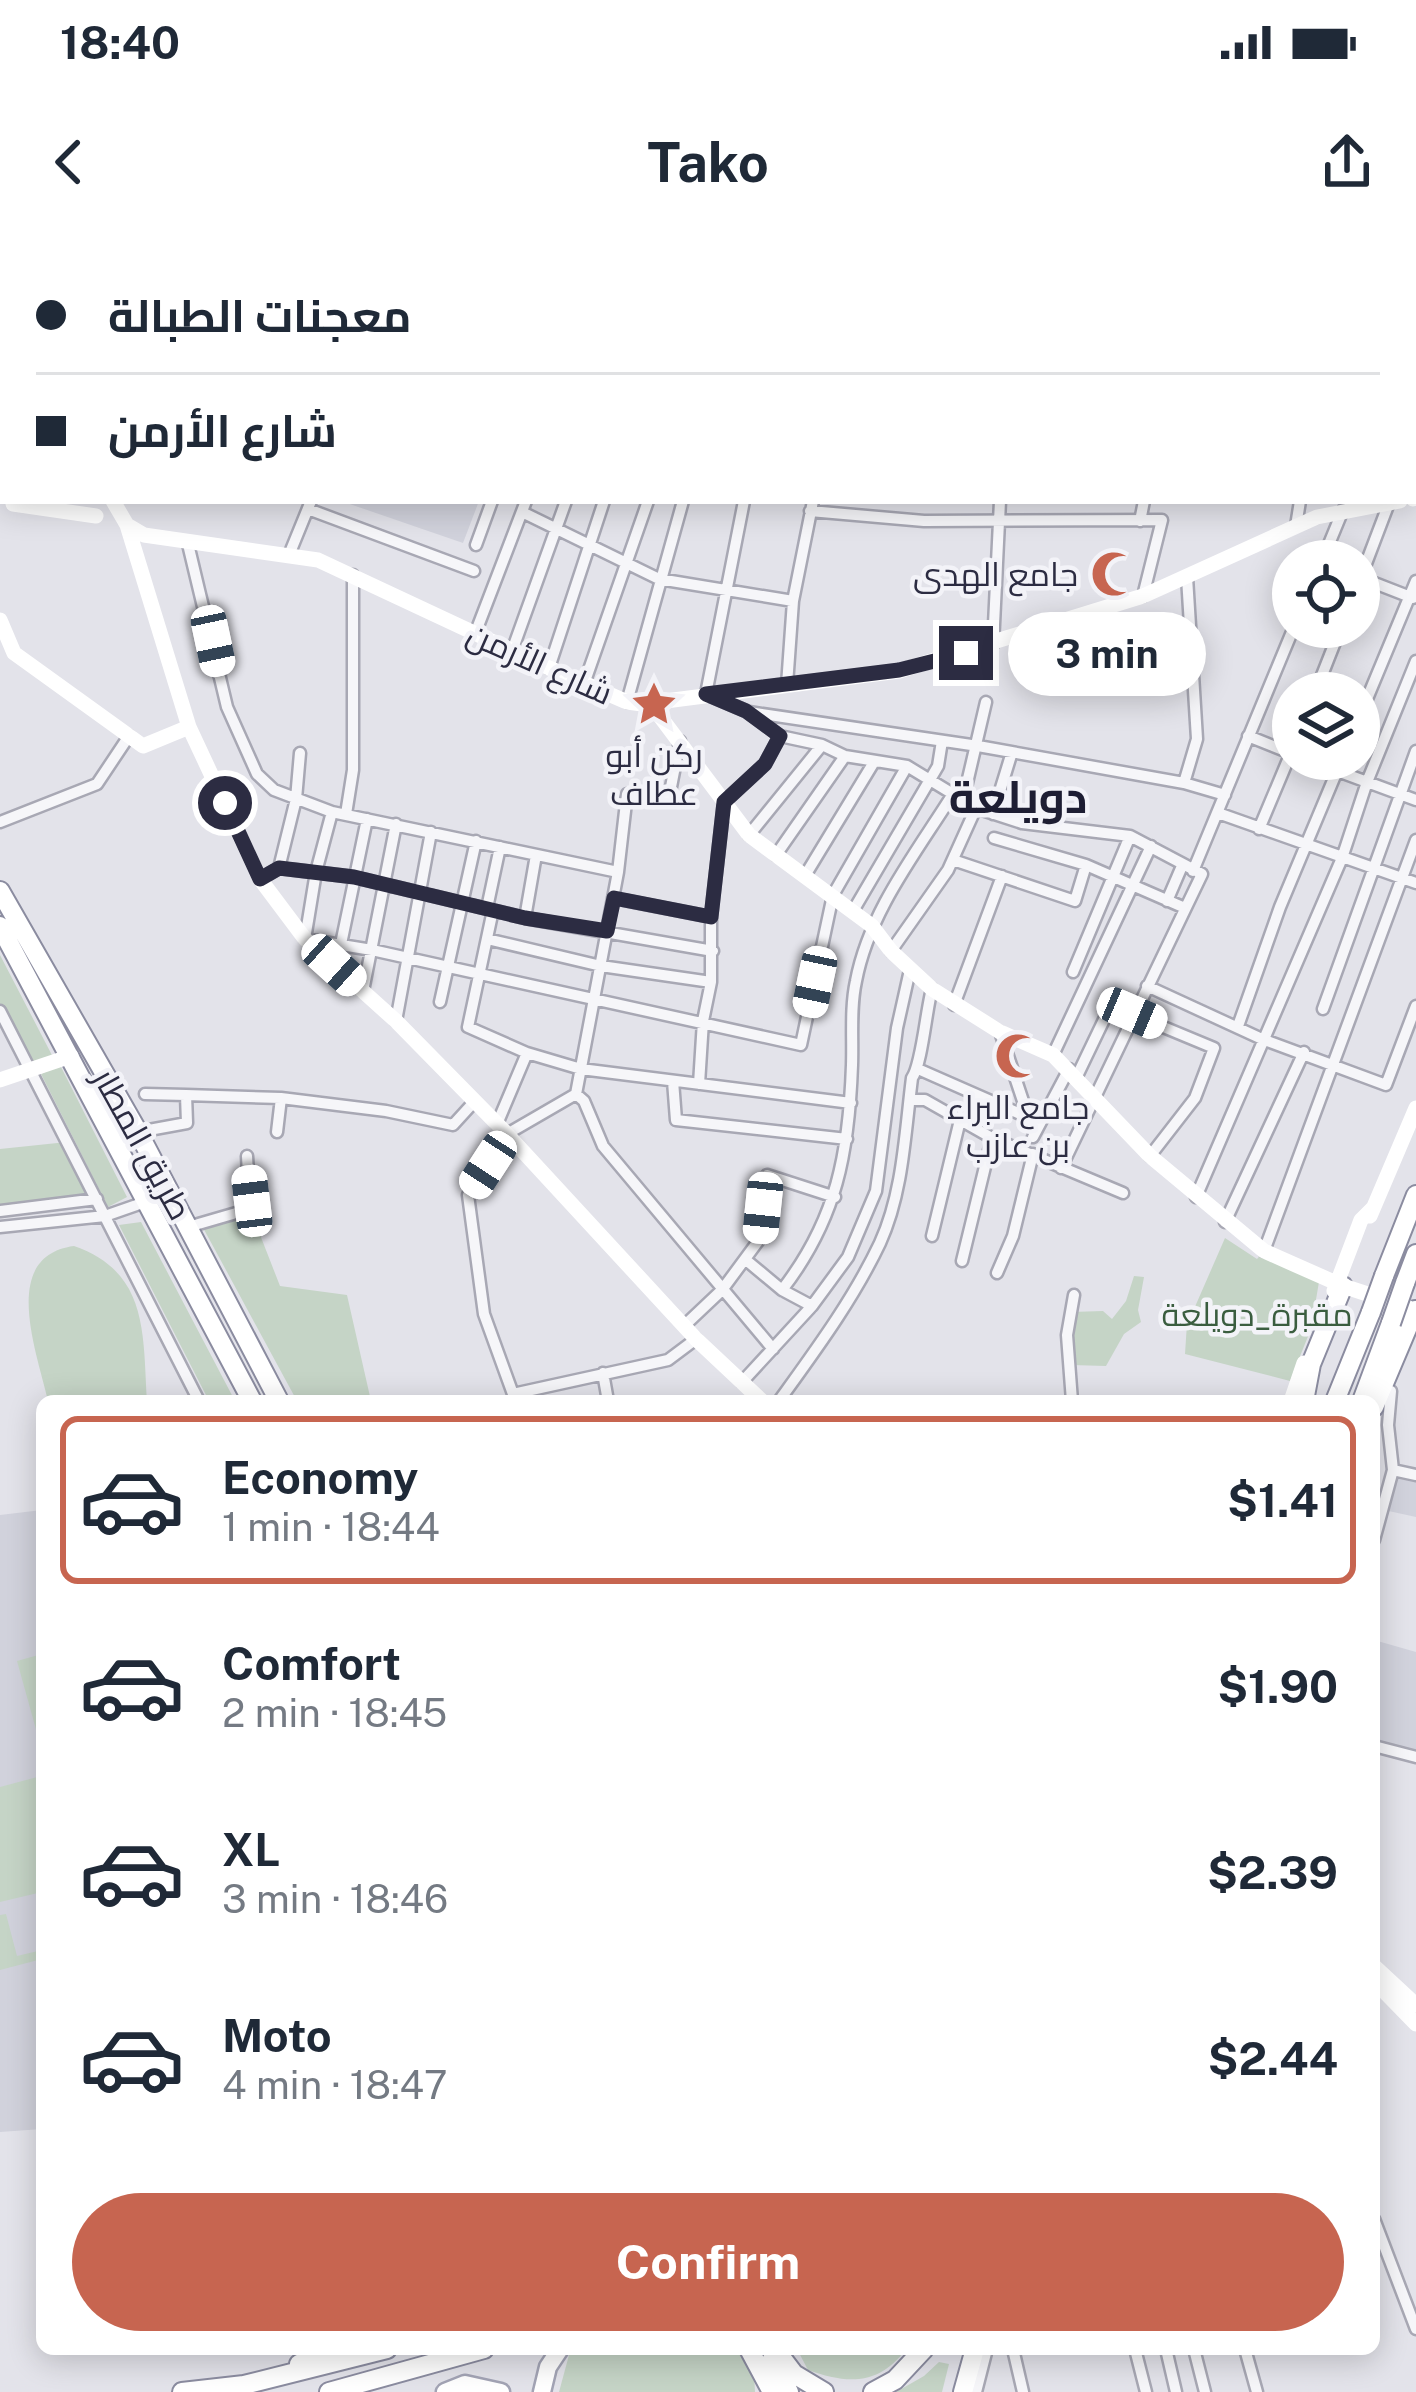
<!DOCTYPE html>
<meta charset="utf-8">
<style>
:root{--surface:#fff;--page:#f2f2f3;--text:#1f2937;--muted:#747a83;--line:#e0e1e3;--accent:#c76550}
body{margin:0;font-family:"Public Sans",Cairo,sans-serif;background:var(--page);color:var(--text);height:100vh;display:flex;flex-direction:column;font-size:45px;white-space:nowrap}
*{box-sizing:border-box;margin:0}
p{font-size:39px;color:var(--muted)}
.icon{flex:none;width:66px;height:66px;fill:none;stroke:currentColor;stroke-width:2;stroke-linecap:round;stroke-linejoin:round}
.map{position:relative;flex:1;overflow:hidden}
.sheet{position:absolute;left:36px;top:1155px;width:1344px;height:960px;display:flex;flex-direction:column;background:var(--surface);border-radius:18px;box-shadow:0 6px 30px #0003}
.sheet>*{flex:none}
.banner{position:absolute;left:0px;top:0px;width:1416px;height:264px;box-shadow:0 6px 30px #0003;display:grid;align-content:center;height:264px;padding:0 36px;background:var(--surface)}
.tools{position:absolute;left:1272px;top:300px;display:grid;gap:24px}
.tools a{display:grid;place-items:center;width:108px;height:108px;border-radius:50%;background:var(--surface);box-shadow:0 6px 30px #0003;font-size:60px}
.end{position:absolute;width:54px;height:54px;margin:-27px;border:15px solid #2c2c42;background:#fff;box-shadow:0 0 0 6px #fff}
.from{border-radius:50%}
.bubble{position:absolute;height:84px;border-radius:42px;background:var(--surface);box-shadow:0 6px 30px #0003;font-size:39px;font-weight:700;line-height:84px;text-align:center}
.car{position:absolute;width:36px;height:72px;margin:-36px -18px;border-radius:15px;box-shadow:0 0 9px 3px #0007;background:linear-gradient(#fff 24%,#345 0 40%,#fff 0 76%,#345 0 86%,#fff 0)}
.banner b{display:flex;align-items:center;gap:42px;height:114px;font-size:45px}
.banner b+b{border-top:3px solid var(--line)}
.banner i{width:30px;height:30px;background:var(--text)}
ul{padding:21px 0 0;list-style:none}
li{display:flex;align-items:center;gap:36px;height:168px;margin:0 24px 18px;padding:0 12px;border:6px solid transparent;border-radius:18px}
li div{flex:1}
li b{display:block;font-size:45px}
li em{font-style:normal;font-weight:700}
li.active{border-color:var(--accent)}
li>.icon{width:108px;height:108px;stroke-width:1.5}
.action{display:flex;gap:24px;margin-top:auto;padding:24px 36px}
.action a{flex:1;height:138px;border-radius:72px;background:var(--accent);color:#fff;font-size:48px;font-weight:700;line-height:138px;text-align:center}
.status{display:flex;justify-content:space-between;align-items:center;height:84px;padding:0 60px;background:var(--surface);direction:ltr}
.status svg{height:33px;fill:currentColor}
header{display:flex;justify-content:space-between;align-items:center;height:156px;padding:0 36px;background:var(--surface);font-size:54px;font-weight:700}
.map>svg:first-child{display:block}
.built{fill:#d1d2dc}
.green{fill:#c5d4c6}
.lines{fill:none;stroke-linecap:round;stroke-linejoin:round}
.street-casing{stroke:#a8a8b4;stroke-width:15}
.primary-casing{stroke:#a3a4b5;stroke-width:21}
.highway-casing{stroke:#8b8ca0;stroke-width:22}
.street{stroke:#f6f6f9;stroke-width:10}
.secondary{stroke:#fff;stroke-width:15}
.primary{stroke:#fff;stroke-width:16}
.highway{stroke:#fff;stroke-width:18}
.highway-bridge-casing{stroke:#8b8ca0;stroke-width:22;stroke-linecap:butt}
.highway-bridge{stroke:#fff;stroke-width:18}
.route{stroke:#2c2c42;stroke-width:15}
.labels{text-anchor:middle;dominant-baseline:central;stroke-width:9;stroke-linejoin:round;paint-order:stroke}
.poi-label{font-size:33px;fill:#2c2c42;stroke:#f3f3f8}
.street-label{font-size:33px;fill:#2c2c42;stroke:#f3f3f8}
.park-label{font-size:33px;fill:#3a5d3f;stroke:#f3f3f8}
.district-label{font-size:45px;font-weight:bold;fill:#1e1e33;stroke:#f3f3f8}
</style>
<div class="status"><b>18:40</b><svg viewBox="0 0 49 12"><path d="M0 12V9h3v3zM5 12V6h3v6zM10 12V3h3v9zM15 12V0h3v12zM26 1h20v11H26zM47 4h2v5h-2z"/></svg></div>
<header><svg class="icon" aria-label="back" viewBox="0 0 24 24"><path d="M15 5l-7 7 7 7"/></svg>Tako<svg class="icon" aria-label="share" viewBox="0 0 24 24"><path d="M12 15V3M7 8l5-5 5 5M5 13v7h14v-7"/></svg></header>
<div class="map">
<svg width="1416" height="2152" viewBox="0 0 1416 2152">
<rect width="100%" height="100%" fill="#e3e3ea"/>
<path class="built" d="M341,261H479L463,303Z
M1393,1230L1416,1235V1277L1384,1270Z
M42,1270V1889L0,1892V1275Z
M1374,1400L1416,1412V1516L1374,1506Z"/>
<path class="green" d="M0,715L55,821L31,829L0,771Z
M60,825L127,957L108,967L41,834Z
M67,902L97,959L0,971V909Z
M250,969L280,1046L347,1055L371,1161H297L201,984Z
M141,982L235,1161H209L119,985Z
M1225,998L1257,1019L1264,1011L1320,1036L1311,1089L1290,1141L1185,1114L1188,1068L1194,1069Z
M74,1006C148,1032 143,1092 147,1161H48C36,1109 0,1016 74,1006Z
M1134,1036L1144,1037L1138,1070L1141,1082L1124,1094L1106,1126L1071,1125V1072L1103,1071L1112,1079L1126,1061Z
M42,1414V1511L17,1421Z
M41,1536L42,1652L0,1662V1547Z
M6,1674L17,1716L42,1710V1719L0,1730V1675Z
M575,2109H741L754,2132L755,2152H559L569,2115Z
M797,2109H906C879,2146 847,2144 808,2130Z
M939,2122L949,2124L942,2152H896L924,2136Z"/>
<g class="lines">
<g class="street-casing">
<path id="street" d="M693,0L702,3
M41,3L45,0
M271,3L273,0
M632,3L643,0
M660,3L661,0
M868,3V0
M1123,3L1124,0
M0,39L3,43
M744,261L706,454L746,471L780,496L822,505L845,516L907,526L976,568L1022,583L1130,596L1202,634L1061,928
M308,269L474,331
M810,271L924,281L1162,280L1143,356
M522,272L659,339L793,361
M1140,281L1144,261
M1296,286L1300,261
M188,304L227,467L257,534L274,550L332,572L618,632
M476,305L492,261
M289,315L311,261
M1322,321L1343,270
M1359,337L1413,358
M1359,342L1389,263
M475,394L526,261
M993,405L1000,261
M512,411L566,261
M549,428L604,261
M584,444L648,261
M787,445L793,361L813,261
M1315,453L1341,387
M627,462L683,261
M749,472L978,506L1184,543L1225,555
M1359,478L1416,341
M1248,496L1293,514
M1305,519L1416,560
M1184,543L1197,499L1187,337
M963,560L986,462
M332,572L316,632L305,699L372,710L801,805L833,655L907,526
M1218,573L1416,643
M346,574L353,530V335
M993,574L1012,512
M0,582L97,544L129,496
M1259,589L1293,508
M749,595L822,505
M994,598L1086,625L1185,668
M776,615L845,516
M953,620L1075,661L1086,625
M279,628L296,559L300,513
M1193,631L1294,387
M806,634L874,522
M260,639L279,628L354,637L525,678L713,711
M613,658L711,677
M1167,661L1182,626
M487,668L500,607
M493,670L468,787L527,813L581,829L851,863
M853,671L938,526L942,501
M525,678L536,615
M487,699L601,726L711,742
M341,704L367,579
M891,711L948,630L976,568
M1073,732L1130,596
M1147,746L1262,799L1386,845L1416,766
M363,751L396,584
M440,762L476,601
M954,765L1002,636
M1323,769L1416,511
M0,771L199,1161
M1132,774L1214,808L1195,858L1150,916
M396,781L431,592
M1238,786L1280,667L1342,519
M1000,792L1034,894
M1053,815L1151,606
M918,829L1027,877
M1077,836L1112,763
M673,841L676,880L847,899
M699,844L703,781L711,742V677L724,562L765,524L780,496
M145,854L186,855
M576,854L618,632L627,554L669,557L680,501
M910,860H925L992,898L1123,953
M497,884L527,813
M138,892L187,883L186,855L281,858L386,871L453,885L474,862
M277,892L281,858
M1033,897L1069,829
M1196,957L1342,618L1367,542L1416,421
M0,971L97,959
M1225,982L1304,812
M0,987L105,976L148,961
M188,987L250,969L247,916
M932,996L960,880
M1264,1011L1416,600
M746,1020L782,1050L812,1066
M962,1021L992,898
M997,1033L1013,996L1033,914
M782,1050C837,979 849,912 852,825C853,798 850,768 856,741C869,672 916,613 953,554
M685,1085L722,1050L759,1000L767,935L835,957
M696,1099L668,1120L513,1154L484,1074L468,955L507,894L576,854L584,861L603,906L773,1109
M603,1133L608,1161
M742,1142L812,1066L848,1017L876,951L897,788L910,730
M779,1161C815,1111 853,1060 880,1003C903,953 905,893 912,838C922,824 926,770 932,749
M1072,1161L1067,1095L1074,1055
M1393,1230L1416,1235
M1374,1300L1393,1230L1388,1185L1391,1151
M1374,1506L1416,1517
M1374,1979L1416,2089
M1013,2109L1023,2152
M1135,2109L1146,2152
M1166,2109L1176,2152
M1194,2109L1205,2152
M1245,2109L1257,2152
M976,2152L987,2109"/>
</g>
<g class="primary-casing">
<path id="primary" d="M1364,0L1371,3
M1413,30L1416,31
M445,2152L465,2144L501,2152
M542,2152L548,2127L560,2109"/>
</g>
<g class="highway-casing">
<path id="highway" d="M0,651L138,892L279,1161
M0,686L252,1161
M1384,1036L1416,955
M1405,1043L1416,1014
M1304,1161L1311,1124L1343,1046
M1335,1161L1371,1072
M1362,1161L1391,1083
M1374,1167L1415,1070
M749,2109L772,2152
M775,2109L794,2134L824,2152
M772,2119L789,2152
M299,2124L328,2109
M182,2152L244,2145L387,2109
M329,2152L484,2109
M873,2152L895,2140L924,2109
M963,2152L975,2109"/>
</g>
<use href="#street" class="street"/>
<path class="secondary" d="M0,99L3,104
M0,216L3,227
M1413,259L1416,258
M113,261L127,285L144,295L318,320L549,428L627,462L642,464L899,431L1143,356L1317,277L1400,261
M13,264L96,276
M127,285L189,487L260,639L305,699L396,781L507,894L696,1099L762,1161
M0,380L14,413L143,506L189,487
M650,463L749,595L872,686L891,711L932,749L1000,792L1053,815L1150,916L1264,1011L1343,1046L1407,1067
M0,840L71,816
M1370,976L1416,868
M1334,1051L1361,980L1373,968
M1291,1161L1304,1123
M1374,1726L1416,1765
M1374,1741L1416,1784"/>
<use href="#primary" class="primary"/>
<use href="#highway" class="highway"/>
<g class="highway-bridge-casing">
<path id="highway-bridge" d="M1371,1072L1384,1036
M1391,1083L1405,1043"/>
</g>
<use href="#highway-bridge" class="highway-bridge"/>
</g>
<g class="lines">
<path class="route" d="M225,563L260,639L279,628L354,637L525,678L607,691L614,658L711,677L724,562L765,524L780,496L746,471L706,454L899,430L966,413"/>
</g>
<defs>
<g id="mosque-bare" transform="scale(3.6)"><path d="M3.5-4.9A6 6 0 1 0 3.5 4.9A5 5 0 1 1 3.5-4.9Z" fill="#c76550" stroke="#f3f3f8" stroke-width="2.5" paint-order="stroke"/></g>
<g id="sight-bare" transform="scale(3.6)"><path d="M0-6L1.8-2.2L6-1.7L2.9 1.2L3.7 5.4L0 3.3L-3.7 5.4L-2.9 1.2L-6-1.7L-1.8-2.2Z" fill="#c76550" stroke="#f3f3f8" stroke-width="2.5" paint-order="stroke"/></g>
</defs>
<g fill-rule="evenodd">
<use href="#mosque-bare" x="1114" y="334"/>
<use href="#sight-bare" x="654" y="464"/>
<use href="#mosque-bare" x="1018" y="816"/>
</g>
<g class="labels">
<g class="poi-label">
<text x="1078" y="334" text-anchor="end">جامع الهدى</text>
<text x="654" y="515">ركن أبو<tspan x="654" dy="38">عطاف</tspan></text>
<text x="1018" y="867">جامع البراء<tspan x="1018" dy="38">بن عازب</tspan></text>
</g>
<g class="street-label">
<text transform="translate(540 423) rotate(24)">شارع الأرمن</text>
<text transform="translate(143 904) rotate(61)">طريق المطار</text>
</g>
<g class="park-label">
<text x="1257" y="1074">مقبرة_دويلعة</text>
</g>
<g class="district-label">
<text x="1018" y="556">دويلعة</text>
</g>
</g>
</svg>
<div class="tools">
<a><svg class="icon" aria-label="locate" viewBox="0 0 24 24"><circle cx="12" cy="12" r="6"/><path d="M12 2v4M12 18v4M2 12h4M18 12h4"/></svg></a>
<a><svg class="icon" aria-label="layers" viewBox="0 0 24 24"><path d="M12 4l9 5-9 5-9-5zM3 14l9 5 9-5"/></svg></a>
</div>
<i class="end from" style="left:225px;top:563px"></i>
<i class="end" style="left:966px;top:413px"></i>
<div class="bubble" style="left:1008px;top:372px;width:198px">3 min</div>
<i class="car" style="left:213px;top:401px;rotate:168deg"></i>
<i class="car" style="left:334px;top:725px;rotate:132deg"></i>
<i class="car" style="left:815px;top:742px;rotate:192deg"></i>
<i class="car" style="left:1132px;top:773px;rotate:113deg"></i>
<i class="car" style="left:488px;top:925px;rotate:213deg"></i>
<i class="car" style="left:252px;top:961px;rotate:353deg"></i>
<i class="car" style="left:763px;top:968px;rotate:186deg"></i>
<div class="banner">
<b><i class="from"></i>معجنات الطبالة</b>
<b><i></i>شارع الأرمن</b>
</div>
<section class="sheet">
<ul>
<li class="active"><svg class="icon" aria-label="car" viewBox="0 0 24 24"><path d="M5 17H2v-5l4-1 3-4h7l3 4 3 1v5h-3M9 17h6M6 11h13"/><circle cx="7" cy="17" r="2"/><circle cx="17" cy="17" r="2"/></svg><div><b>Economy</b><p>1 min · 18:44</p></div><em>$1.41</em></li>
<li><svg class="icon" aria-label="car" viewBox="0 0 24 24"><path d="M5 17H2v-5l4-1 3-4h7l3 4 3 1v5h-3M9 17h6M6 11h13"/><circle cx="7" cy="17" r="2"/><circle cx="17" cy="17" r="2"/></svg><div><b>Comfort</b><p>2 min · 18:45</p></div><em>$1.90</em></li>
<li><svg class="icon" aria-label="car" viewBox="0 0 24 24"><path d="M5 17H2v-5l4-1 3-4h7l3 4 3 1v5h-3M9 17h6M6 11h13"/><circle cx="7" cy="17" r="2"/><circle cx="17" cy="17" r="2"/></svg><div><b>XL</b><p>3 min · 18:46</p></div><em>$2.39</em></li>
<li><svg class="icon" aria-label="car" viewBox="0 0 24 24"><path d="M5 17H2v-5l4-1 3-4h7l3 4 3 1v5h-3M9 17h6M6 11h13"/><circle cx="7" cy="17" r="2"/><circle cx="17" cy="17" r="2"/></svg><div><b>Moto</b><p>4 min · 18:47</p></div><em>$2.44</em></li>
</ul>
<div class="action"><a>Confirm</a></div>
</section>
</div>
